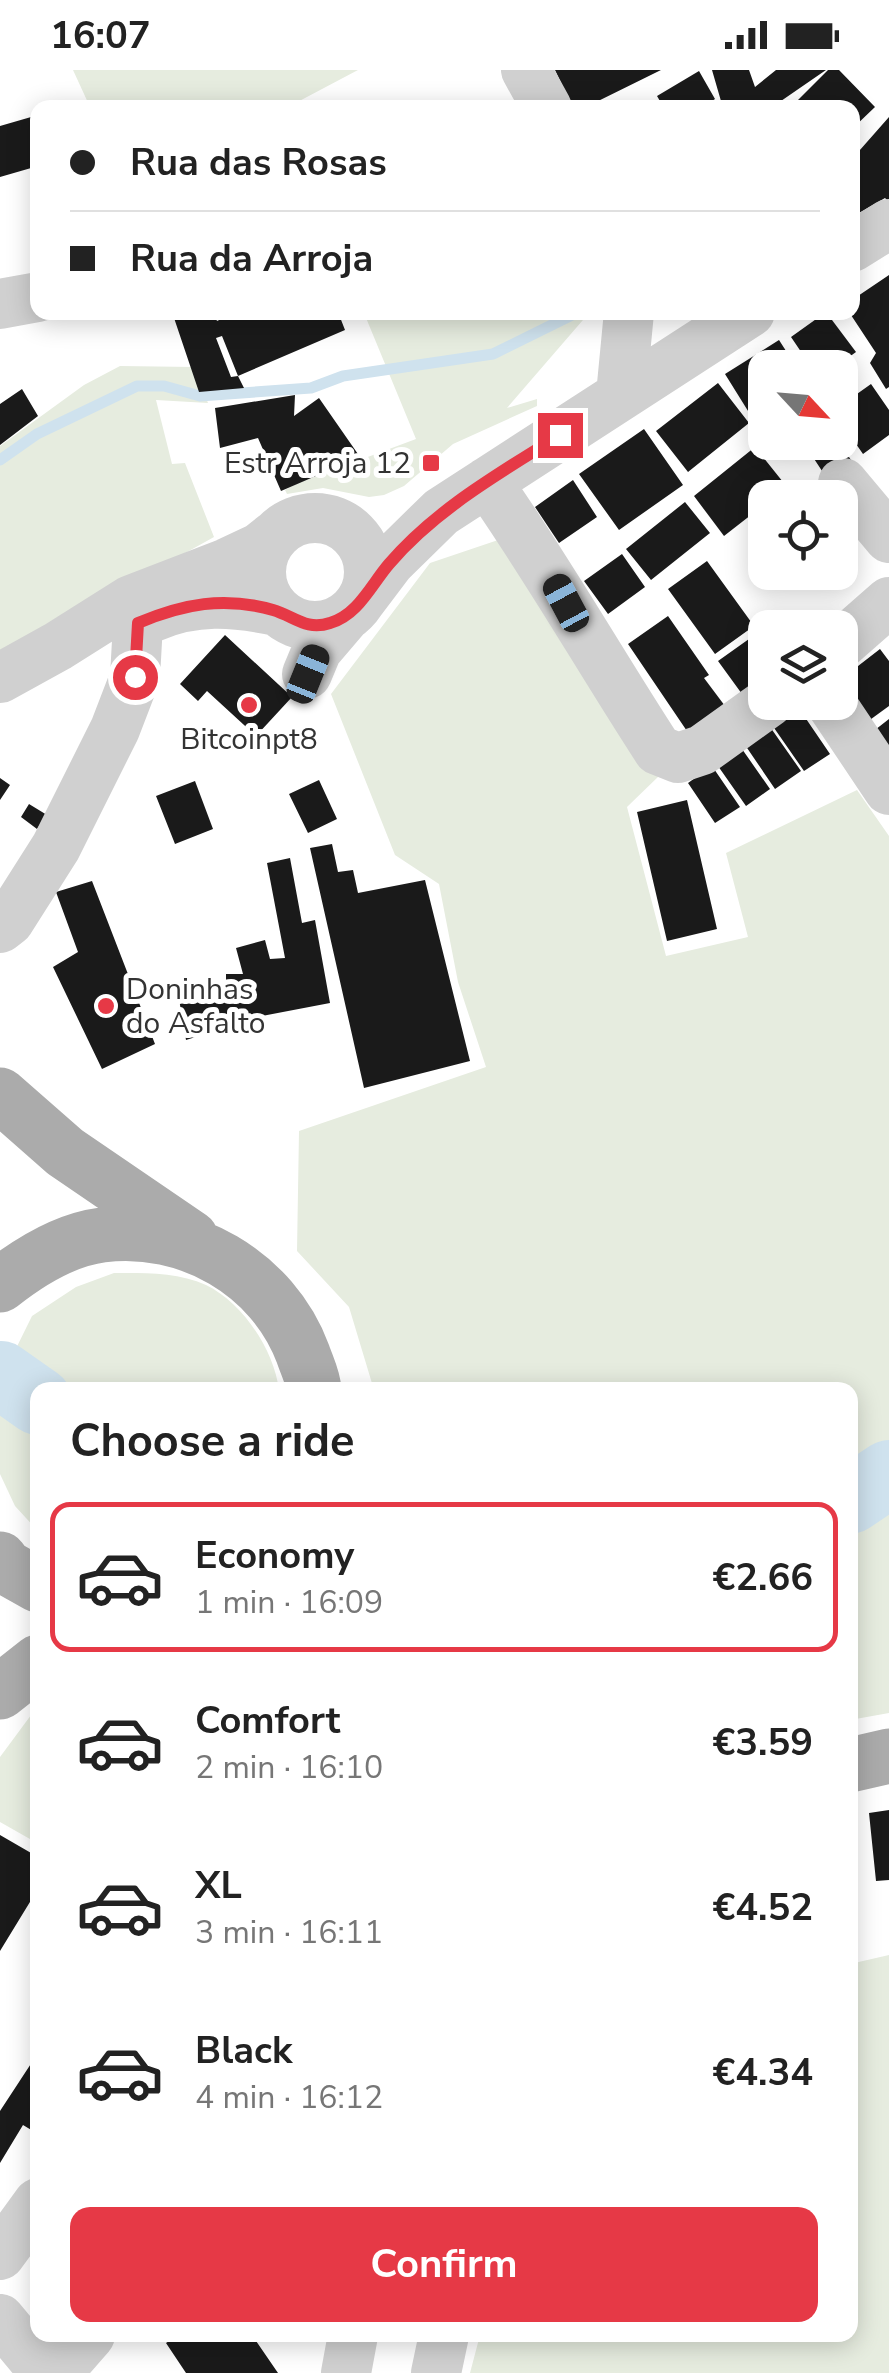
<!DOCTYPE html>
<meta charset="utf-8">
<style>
:root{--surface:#fff;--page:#f2f2f2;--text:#222;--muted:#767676;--line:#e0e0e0;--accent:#e63946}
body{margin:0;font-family:"Nunito Sans",sans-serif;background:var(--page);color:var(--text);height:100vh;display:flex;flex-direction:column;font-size:38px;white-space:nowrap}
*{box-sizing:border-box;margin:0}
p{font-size:32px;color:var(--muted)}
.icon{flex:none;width:55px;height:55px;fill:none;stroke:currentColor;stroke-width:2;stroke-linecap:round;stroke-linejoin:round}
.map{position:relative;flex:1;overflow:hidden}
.drawer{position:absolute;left:30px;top:1312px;width:828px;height:960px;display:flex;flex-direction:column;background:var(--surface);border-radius:20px;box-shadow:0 5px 25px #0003}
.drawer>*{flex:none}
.hud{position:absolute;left:30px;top:30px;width:830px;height:220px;border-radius:20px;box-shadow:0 5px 25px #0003;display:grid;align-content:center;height:220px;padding:0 40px;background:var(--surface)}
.needle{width:65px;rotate:116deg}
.fabs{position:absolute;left:748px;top:280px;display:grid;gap:20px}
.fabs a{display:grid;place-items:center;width:110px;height:110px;border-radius:20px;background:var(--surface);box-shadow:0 5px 25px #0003;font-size:50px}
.end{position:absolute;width:45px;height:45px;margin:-22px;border:12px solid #e63946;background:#fff;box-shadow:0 0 0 5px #fff}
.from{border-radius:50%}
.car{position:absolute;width:30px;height:60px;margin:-30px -15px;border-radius:12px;box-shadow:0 0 8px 2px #0007;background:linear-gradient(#222 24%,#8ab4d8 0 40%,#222 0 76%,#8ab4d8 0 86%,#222 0)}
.hud b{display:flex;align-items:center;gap:35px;height:95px;font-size:38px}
.hud b+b{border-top:2px solid var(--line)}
.hud i{width:25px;height:25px;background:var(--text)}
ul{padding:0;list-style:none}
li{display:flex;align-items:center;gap:30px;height:150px;margin:0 20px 15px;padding:0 20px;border:5px solid transparent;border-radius:20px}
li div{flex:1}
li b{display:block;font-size:38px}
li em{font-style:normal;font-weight:700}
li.on{border-color:var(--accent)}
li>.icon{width:90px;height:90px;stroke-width:1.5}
h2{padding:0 40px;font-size:45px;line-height:120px}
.action{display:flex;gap:20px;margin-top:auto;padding:20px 40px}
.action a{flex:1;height:115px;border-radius:20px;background:var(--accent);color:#fff;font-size:40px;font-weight:700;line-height:115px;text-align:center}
.status{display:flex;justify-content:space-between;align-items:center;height:70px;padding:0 50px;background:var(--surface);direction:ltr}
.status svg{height:28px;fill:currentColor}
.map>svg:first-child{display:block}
.green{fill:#e6ecdf}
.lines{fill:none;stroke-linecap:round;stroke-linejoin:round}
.stream{stroke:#cfe2ee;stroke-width:11}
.river{stroke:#cfe2ee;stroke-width:68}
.building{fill:#1a1a1a}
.minor{stroke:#d0d0d0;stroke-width:50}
.major{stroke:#ababab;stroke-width:55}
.route{stroke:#e63946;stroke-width:12}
.poi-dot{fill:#e63946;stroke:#fff;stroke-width:4}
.labels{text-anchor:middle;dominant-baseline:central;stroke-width:10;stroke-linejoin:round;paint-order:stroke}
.poi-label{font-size:30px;fill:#333;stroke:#fff;text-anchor:end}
</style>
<div class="status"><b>16:07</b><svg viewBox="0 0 49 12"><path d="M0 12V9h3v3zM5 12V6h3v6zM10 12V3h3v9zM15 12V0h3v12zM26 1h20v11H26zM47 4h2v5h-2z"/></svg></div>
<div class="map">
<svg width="889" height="2303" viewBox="0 0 889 2303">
<rect width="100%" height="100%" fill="#fff"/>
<path class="green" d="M73,0H358L288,37H90Z
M364,243H589L507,338L537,329V336L453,374L404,416L384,425L369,427L323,418L287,424L285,420L298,413L416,369Z
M120,296L194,297L208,333L156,330L172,394L185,393L214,467L0,586V376L84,315Z
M507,467L660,705L627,737L666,886L748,867L726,783L857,720L889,766V1643L850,1650V1320H374L349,1237L297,1181L299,1061L486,997L458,912L439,814L395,785L331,624L430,493Z
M114,1203C144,1203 178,1202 206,1215C243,1233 274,1280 279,1320H38L37,1460L15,1436L0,1404V1311L32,1246L76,1217Z
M37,1637V1773L0,1752V1687Z
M889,1885V2303H470L480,2265H850V1894Z"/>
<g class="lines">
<path class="stream" d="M0,390L37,364L137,316H164L200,326L311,318L343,306L493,284L578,242"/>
<path class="river" d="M1,1305L38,1331
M850,1430L889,1404"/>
</g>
<path class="building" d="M555,0H661L584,38H573Z
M712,0H749L755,17L776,0H826L781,31L765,38H723Z
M828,0H839L875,37L852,59V38H790Z
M699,1L715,29L702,38H664L657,26Z
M38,45V96L0,107V56Z
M889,47V132L885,128L852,147V89Z
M889,205V317L886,319L870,293L876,283L849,242H852V230Z
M172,242H213L217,251L237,242H338L345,260L238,306L222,266L216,268L231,307L238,306L244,318L199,322Z
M826,242L856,282L834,298H812L791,267Z
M779,270L797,298H765V353L758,357L725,304Z
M718,313L749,353L688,402L656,361Z
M871,314L889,340V365L863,384L840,351V336Z
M22,319L38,346L0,375V334Z
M295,325L294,346L319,328L360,387L281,421L258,368L220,378L215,338Z
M644,359L683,415L619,460L579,404Z
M803,372H839L851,390L826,407Z
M755,377L787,417L774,428H765V434L724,466L694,426Z
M573,410L597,447L559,473L535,437Z
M685,432L710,463L651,510L626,479Z
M622,484L645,517L608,544L584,511Z
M707,491L754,556L715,584L668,519Z
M668,546L709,605L704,608L728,640L691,667L628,574Z
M756,564L765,577V607L742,624L718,591Z
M225,565L292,627L256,666L207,621L198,631L180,614Z
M880,579L889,591V636L867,652L840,610Z
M798,637L830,684L804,701L772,655Z
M889,649V687L871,663Z
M768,654L801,701L775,719L743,672Z
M742,679L770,719L746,736L718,696Z
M712,696L740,737L715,753L688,713Z
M0,708L10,715L0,730Z
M319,710L337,749L308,763L289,724Z
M195,711L213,759L175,774L156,726Z
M687,730L717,859L667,871L637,742Z
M29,734L47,745L37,759L21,747Z
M332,774L338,802L353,800L358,823L425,810L470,991L364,1018L310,778Z
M290,788L302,853L315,850L330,933L262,946L186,970L179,929L226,917V904H243L236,878L265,870L270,889L285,888L267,793Z
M92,811L155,974L102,999L53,897L78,882L56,822Z
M889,1740V1810L876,1811L869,1743Z
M0,1765L38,1787V1829L33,1827L0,1881Z
M38,1983V2064L23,2055L0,2093V2041Z
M178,2265H252L278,2303H186L166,2273Z"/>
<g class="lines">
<path class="minor" d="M526,0L547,38
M852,177L889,154
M0,234L38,227
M621,325L629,242
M487,412C548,499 600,591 658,680L678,688L702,680L769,632
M843,413L889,468
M261 502a54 54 0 1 1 108 0a54 54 0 1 1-108 0Z
M359,533L390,492L441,442L750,242
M153,547C195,529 233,532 277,541
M840,575L889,532
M307,604L317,580L346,546
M0,608L58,576L131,530L227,493L259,478L274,466
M830,632L889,720
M0,858L9,851L56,777L115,659L135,607L138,553
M0,2185L38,2133
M0,2249L45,2303
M57,2303L90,2265
M346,2303L353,2265
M436,2303L444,2265"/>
<path class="major" d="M0,1025L65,1082L191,1168
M0,1215C29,1192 64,1170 102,1165C187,1154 273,1203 303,1284C307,1296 313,1307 314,1320
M0,1489L6,1497L38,1515
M0,1622L38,1592
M850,1695L889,1686"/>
</g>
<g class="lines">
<path class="route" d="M135,607L138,553C183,534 224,526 273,540C294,546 306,561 330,553C358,545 371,515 389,494C436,439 500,403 560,365"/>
</g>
<g class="poi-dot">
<rect x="421" y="383" width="20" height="20" rx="5"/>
<circle cx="249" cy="635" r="10"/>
<circle cx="106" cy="936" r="10"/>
</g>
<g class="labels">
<g class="poi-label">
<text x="411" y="393">Estr Arroja 12</text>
<text x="249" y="669" text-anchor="middle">Bitcoinpt8</text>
<text x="126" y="919" text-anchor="start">Doninhas<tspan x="126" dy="34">do Asfalto</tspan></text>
</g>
</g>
</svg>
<div class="fabs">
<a><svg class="needle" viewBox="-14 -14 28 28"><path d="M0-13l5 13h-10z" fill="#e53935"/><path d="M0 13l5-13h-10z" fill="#767676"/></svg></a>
<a><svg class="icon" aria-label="locate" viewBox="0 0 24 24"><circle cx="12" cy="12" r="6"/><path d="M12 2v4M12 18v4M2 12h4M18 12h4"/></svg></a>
<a><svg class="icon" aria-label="layers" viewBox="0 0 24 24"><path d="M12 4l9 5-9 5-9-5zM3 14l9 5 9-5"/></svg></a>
</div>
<i class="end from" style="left:135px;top:607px"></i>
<i class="end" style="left:560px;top:365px"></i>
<i class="car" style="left:566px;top:533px;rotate:332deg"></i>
<i class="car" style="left:308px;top:604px;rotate:22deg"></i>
<div class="hud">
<b><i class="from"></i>Rua das Rosas</b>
<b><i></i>Rua da Arroja</b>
</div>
<section class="drawer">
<h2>Choose a ride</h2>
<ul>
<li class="on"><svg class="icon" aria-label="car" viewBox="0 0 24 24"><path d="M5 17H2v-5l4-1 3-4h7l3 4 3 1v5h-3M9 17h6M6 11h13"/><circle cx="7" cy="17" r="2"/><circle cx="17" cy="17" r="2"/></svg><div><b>Economy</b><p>1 min · 16:09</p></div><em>€2.66</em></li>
<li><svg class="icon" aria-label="car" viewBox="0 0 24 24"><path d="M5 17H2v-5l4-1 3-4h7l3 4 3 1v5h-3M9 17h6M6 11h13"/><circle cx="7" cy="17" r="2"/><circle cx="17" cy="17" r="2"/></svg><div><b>Comfort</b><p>2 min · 16:10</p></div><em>€3.59</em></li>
<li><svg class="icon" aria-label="car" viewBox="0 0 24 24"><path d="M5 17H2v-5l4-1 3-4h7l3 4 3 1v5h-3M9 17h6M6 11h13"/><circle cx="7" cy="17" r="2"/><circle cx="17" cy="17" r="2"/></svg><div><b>XL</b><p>3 min · 16:11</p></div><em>€4.52</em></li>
<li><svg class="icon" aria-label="car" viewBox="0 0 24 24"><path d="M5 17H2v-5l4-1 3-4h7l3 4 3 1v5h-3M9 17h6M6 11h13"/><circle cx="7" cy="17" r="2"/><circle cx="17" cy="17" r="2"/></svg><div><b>Black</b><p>4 min · 16:12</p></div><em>€4.34</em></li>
</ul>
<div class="action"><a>Confirm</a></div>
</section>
</div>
